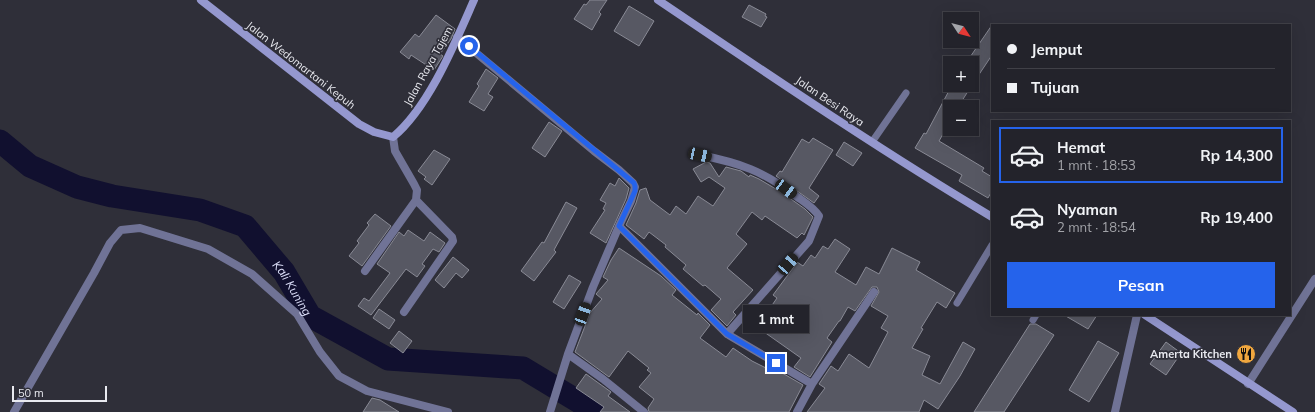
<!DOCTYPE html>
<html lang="id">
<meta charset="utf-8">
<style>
:root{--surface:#23232b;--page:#2b2b33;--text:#f1f3f6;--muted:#a3a4a9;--line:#404047;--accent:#2563eb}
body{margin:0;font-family:Mulish,sans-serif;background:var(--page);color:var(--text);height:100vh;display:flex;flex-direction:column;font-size:15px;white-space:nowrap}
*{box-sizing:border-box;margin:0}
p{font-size:13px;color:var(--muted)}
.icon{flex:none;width:22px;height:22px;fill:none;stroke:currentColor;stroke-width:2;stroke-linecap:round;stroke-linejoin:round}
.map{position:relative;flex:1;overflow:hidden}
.details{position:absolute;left:991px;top:120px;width:300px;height:196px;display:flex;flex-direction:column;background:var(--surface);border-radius:0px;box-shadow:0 4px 16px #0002,0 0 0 1px var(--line)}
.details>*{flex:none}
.guide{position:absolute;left:991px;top:24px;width:300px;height:88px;border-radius:0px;box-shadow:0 4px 16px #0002,0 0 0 1px var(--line);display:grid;align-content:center;height:88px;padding:0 16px;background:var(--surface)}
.needle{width:26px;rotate:126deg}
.controls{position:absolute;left:943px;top:12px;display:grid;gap:8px}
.controls a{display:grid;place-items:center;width:36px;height:36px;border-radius:0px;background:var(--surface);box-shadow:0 4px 16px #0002,0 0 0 1px var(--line);font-size:20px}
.scale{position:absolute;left:12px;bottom:10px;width:95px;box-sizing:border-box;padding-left:4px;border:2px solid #e9eaf0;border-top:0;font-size:11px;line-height:14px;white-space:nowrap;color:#e9eaf0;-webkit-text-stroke:3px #2f2f39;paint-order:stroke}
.end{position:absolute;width:18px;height:18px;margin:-9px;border:5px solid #2563eb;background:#fff;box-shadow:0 0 0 2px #fff}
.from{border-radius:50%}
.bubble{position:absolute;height:28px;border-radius:0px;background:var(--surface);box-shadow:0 4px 16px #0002,0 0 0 1px var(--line);font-size:13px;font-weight:700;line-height:28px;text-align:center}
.car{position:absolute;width:12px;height:24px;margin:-12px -6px;border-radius:5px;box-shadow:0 0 3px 1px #0007;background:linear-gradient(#222 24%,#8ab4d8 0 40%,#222 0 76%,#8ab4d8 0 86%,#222 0)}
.guide b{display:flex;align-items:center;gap:14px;height:38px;font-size:15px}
.guide b+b{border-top:1px solid var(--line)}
.guide i{width:10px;height:10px;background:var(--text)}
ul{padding:7px 0 0;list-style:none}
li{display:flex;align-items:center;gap:12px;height:56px;margin:0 8px 6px;padding:0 8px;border:2px solid transparent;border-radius:0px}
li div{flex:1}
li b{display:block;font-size:15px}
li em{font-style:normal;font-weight:700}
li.current{border-color:var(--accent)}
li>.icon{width:36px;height:36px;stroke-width:1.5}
.action{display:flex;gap:8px;margin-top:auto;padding:8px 16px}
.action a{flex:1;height:46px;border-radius:0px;background:var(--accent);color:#fff;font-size:16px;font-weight:700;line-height:46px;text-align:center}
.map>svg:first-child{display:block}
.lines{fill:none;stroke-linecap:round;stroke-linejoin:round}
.river{stroke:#11102f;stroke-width:23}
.building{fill:#575863;stroke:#898a95}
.service{stroke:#707396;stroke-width:7}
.minor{stroke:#707396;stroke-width:8}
.tertiary{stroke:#707396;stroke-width:8}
.secondary{stroke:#9598cf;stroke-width:8}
.route{stroke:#2563eb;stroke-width:5}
.labels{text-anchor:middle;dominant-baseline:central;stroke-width:3.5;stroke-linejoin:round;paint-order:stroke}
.street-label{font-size:11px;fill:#e9eaf0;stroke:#2f2f39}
.poi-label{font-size:11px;font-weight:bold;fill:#e9eaf0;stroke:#2f2f39;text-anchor:end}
.water-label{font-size:12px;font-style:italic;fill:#dde0fa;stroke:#2f2f39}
</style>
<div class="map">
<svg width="1315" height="412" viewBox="0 0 1315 412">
<rect width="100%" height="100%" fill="#2f2f39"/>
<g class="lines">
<path class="river" id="s1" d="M0,141L30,166L77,187L112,196L200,210L245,226L284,272L310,316L388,359L523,368L596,412"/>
</g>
<path class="building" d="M590,0H607L599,12L601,14L592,30L574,19L584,4L586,5Z
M749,5L766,14L765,16L767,17L761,27L742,17Z
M629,6L654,21L639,46L614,31Z
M436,15L455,29L451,39L440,54L443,56L434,70L411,55L409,59L400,52L415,34L419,37Z
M992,25V55L972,85V63H966Z
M486,69L498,78L488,94L493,97L484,111L469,102L479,86L477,84Z
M952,85H972L958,107H950V122L939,141L984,168L982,171L992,177V191L988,198L959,181L962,175L915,148L924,133L926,134Z
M549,122L562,131L545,157L532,148Z
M813,138L833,150L809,188L819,196L814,203L776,176L780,171L782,172L802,139L809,143Z
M844,142L862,153L853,166L836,155Z
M434,150L450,159L432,185L424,179L426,177L418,171Z
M706,162L710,163L719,177L726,167L741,171L749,177L750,175L759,179L781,192L805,209L813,217L804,235L802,233L797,238L765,216L762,220L752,212L736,234L747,244L727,268L753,290L733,312L736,315L727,326L711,310L721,299L705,285L703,286L683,269L686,265L665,247L666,245L649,232L644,239L626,225L636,203L640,190L646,188L650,200L670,215L676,206L686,214L698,196L713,206L725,188L709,177L701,182L693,169Z
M619,178L629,188L626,199L606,243L590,233L605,210L603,209L606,203L600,200L610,183L615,186Z
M566,202L577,208L554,250L556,252L534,281L521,271L542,242L544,243Z
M375,214L391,226L362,266L349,256L359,243L357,241L369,225L367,223Z
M408,230L424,241L430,232L445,243L439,252L433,249L422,264L425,266L417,277L406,269L371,315L358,306L364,298L369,301L390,273L377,264L399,232L404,236Z
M835,239L850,249L835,272L856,285L866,267L879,274L892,248L920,262L916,270L955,293L946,308L937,302L921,328L923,329L912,348L930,356L922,375L940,384L963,342L975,349L960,376L938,409L924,400L919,412H807L825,388L819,384L831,366L838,371L849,354L869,368L888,332L881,328L888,316L871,306L879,292L877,287H872L855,311L848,307L840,321H839L827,338L832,342L810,377L794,367L801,358L757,327L777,298L773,295L796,264L797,262L803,266L811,255L815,258L823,246L828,249Z
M619,248L661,276L676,290L672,295L697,315L698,313L710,325L700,338L726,357L733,348L752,361L776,373L777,370L803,385L789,412H649L648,408L654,399L639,387L651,373L647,370L649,368L628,351L609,377L575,352L585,326L589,314L602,299L596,294L608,280L603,277L611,260Z
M453,257L469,270L462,278L456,273L444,288L435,280Z
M569,275L581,282L564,309L553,302Z
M379,309L395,320L389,329L373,318Z
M1064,315H1097L1088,329Z
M1030,324H1036L1054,335L1004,412H974Z
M399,331L412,341L403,353L390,343Z
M1098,341L1119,353L1089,402L1069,390Z
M1166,342L1181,353L1166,375L1150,364Z
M586,374L611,392L608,396L630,412H600L604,407L576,388Z
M372,398L380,400L399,412H363Z"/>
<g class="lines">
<path class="service" d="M872,142L906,93
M957,303L992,245
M1033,320L1036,315"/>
<path class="minor" d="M457,37L594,151L619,170L633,183L635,187L631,201L619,226L593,287L568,354L550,412
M700,155C740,163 763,171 796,196C804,202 813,207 819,216L809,241L727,334
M619,226L727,334L812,384
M365,271L416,200L417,190L414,184L395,151L393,137
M404,312L453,241L452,237L416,200
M568,354L603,379L644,412
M1248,384L1315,279
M14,412L94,273L110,243L121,230L140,228L208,249L252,274L297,314L320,352L339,376L367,391L448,412
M797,412L812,384L874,292"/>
<path class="tertiary" d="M1115,412L1137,315"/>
<path class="secondary" d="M201,0L359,124L374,132L393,137C429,107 455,43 474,0
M658,0C768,74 878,149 992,217
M1145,315L1293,412"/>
</g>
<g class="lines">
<path class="route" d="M469,46L634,183L635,186V191L619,226L727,334L776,363"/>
</g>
<defs>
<g id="restaurant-disc" transform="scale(1)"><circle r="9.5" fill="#f0a63e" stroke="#2f2f39"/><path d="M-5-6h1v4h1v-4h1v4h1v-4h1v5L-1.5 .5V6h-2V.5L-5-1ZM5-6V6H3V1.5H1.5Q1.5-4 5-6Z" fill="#111"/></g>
</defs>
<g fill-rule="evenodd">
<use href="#restaurant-disc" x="1246" y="354"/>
</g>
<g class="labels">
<g class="street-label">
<text transform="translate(301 65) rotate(38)">Jalan Wedomartani Kepuh</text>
<text transform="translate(428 66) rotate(-61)">Jalan Raya Tajem</text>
<text transform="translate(830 101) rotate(34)">Jalan Besi Raya</text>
</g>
<g class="poi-label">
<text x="1232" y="354">Amerta Kitchen</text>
</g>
<g class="water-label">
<text stroke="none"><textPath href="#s1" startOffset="342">Kali Kuning</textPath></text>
</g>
</g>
</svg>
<div class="controls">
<a><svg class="needle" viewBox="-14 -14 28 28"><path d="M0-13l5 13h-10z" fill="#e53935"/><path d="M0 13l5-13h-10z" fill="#a3a4a9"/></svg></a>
<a>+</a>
<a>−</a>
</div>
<div class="scale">50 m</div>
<i class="end from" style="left:469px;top:46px"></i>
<i class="end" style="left:776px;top:363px"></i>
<div class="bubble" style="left:743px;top:305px;width:66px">1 mnt</div>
<i class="car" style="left:700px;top:155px;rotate:102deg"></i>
<i class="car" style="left:786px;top:189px;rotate:126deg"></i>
<i class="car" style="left:788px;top:264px;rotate:41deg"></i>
<i class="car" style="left:583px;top:314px;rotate:20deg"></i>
<div class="guide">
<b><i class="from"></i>Jemput</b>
<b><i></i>Tujuan</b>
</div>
<section class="details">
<ul>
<li class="current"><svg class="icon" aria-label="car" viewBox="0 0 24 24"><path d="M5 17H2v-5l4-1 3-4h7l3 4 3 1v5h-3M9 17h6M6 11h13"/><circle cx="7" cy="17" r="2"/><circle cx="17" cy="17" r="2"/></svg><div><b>Hemat</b><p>1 mnt · 18:53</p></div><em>Rp 14,300</em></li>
<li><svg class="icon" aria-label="car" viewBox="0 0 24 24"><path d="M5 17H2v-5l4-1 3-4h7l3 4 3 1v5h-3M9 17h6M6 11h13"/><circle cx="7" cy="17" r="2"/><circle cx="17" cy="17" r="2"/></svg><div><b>Nyaman</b><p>2 mnt · 18:54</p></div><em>Rp 19,400</em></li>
</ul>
<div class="action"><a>Pesan</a></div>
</section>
</div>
